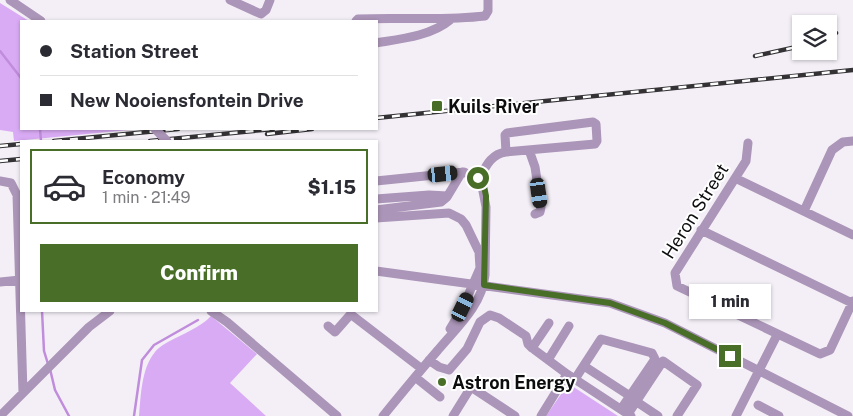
<!DOCTYPE html>
<meta charset="utf-8">
<style>
:root{--surface:#fff;--page:#f7f7f7;--text:#2b2b33;--muted:#7c7c81;--line:#e1e1e2;--accent:#486e28}
body{margin:0;font-family:"Public Sans",sans-serif;background:var(--page);color:var(--text);height:100vh;display:flex;flex-direction:column;font-size:19px;white-space:nowrap}
*{box-sizing:border-box;margin:0}
p{font-size:16px;color:var(--muted)}
.icon{flex:none;width:28px;height:28px;fill:none;stroke:currentColor;stroke-width:2;stroke-linecap:round;stroke-linejoin:round}
.map{position:relative;flex:1;overflow:hidden}
.details{position:absolute;left:20px;top:140px;width:358px;height:172px;display:flex;flex-direction:column;background:var(--surface);border-radius:0px;box-shadow:0 1px 4px #0004}
.details>*{flex:none}
.banner{position:absolute;left:20px;top:20px;width:358px;height:110px;border-radius:0px;box-shadow:0 1px 4px #0004;display:grid;align-content:center;height:110px;padding:0 20px;background:var(--surface)}
.controls{position:absolute;left:792px;top:15px;display:grid;gap:10px}
.controls a{display:grid;place-items:center;width:45px;height:45px;border-radius:0px;background:var(--surface);box-shadow:0 1px 4px #0004;font-size:25px}
.end{position:absolute;width:22px;height:22px;margin:-11px;border:6px solid #486e28;background:#fff;box-shadow:0 0 0 2px #fff}
.from{border-radius:50%}
.bubble{position:absolute;height:35px;border-radius:0px;background:var(--surface);box-shadow:0 1px 4px #0004;font-size:16px;font-weight:800;line-height:35px;text-align:center}
.car{position:absolute;width:15px;height:30px;margin:-15px -8px;border-radius:6px;box-shadow:0 0 4px 1px #0007;background:linear-gradient(#222 24%,#8ab4d8 0 40%,#222 0 76%,#8ab4d8 0 86%,#222 0)}
.banner b{display:flex;align-items:center;gap:18px;height:48px;font-size:19px}
.banner b+b{border-top:1px solid var(--line)}
.banner i{width:12px;height:12px;background:var(--text)}
ul{padding:9px 0 0;list-style:none}
li{display:flex;align-items:center;gap:15px;height:75px;margin:0 10px 8px;padding:0 10px;border:2px solid transparent;border-radius:0px}
li div{flex:1}
li b{display:block;font-size:19px}
li em{font-style:normal;font-weight:800}
li.selected{border-color:var(--accent)}
li>.icon{width:45px;height:45px;stroke-width:1.5}
.button{display:flex;gap:10px;margin-top:auto;padding:10px 20px}
.button a{flex:1;height:58px;border-radius:0px;background:var(--accent);color:#fff;font-size:20px;font-weight:800;line-height:58px;text-align:center}
.map>svg:first-child{display:block}
.green{fill:#daabf5}
.lines{fill:none;stroke-linecap:round;stroke-linejoin:round}
.stream{stroke:#c08cdc;stroke-width:2.5}
.minor{stroke:#ab95b8;stroke-width:9}
.rail-casing{stroke:#343235;stroke-width:4.5}
.rail{stroke:#fff;stroke-width:2.5;stroke-dasharray:8;stroke-linecap:butt}
.minor-bridge{stroke:#ab95b8;stroke-width:9}
.route{stroke:#486e28;stroke-width:6}
.poi-dot{fill:#486e28;stroke:#fff;stroke-width:2}
.labels{text-anchor:middle;dominant-baseline:central;stroke-width:4;stroke-linejoin:round;paint-order:stroke}
.poi-label{font-size:18px;font-weight:bold;fill:#0d0c0e;stroke:#fff;text-anchor:start}
.street-label{font-size:18px;fill:#0d0c0e;stroke:#fff}
</style>
<div class="map">
<svg width="853" height="416" viewBox="0 0 853 416">
<rect width="100%" height="100%" fill="#f4eff7"/>
<path class="green" d="M0,3L29,21H21V129H139L14,141L13,132L0,130Z
M211,316L257,354L230,383L266,416H139C141,396 141,369 155,352C164,340 196,332 211,316Z
M568,384H569L618,416H546Z"/>
<g class="lines">
<path class="stream" d="M0,51L21,78
M40,129L41,141
M42,311L44,351L48,364
M50,369L55,390L69,416
M134,416L142,360L154,345L198,320"/>
<path class="minor" d="M10,0L41,21
M230,0L261,14L266,10L270,0
M356,21L358,19C401,17 442,21 485,16L488,11V0
M376,43C400,39 431,36 450,20
M748,143L746,161L675,273L677,286L820,354L830,350L853,301
M529,150L535,167L541,207L540,212L535,214
M735,178L853,235
M479,179C486,166 491,154 506,152L595,144L597,141L596,124L593,122L507,133L505,135L506,152
M0,181L11,183L17,195L23,393
M376,181L464,172L481,181L486,207L485,275C482,306 456,328 438,350C419,372 401,394 383,416
M376,199L429,195L447,196
M376,210L441,202L447,197L462,172
M804,211L832,150L843,142L853,141
M376,218L449,213L461,219L466,225L479,252L480,268L463,307L450,329
M701,230L852,303
M376,271L610,303L665,323L848,416
M0,282L20,280
M211,311L227,322L337,416
M549,323L532,348L567,374L631,416
M328,326L335,332L350,315L353,316L422,369
M429,360L439,367L449,370L467,349L480,322L490,315L499,318L526,336L528,344L532,348
M548,360L569,326
M584,366L630,396
M415,377L440,397
M575,379L601,339L652,353L655,359L621,409
M637,402L658,416
M758,405L779,416
M628,414L663,361L697,385L677,416
M0,416L89,327L110,311
M453,416L471,387L515,416
M541,416L567,374
M736,416L777,335"/>
<g class="rail-casing">
<path id="rail" d="M829,36L836,33
M755,56L801,46
M376,118L853,70
M267,134L312,129
M54,141L178,129
M150,141L273,129
M0,146L21,144
M0,161L21,159"/>
</g>
<use href="#rail" class="rail"/>
<path class="minor-bridge" d="M155,129L167,141"/>
</g>
<g class="lines">
<path class="route" d="M478,178L484,186L486,196L484,285L610,303L665,323L730,356"/>
</g>
<g class="poi-dot">
<rect x="431" y="100" width="12" height="12" rx="2.5"/>
<circle cx="442" cy="382" r="5"/>
</g>
<g class="labels">
<g class="poi-label">
<text x="448" y="106">Kuils River</text>
<text x="452" y="382">Astron Energy</text>
</g>
<g class="street-label">
<text transform="translate(695 211) rotate(-58)">Heron Street</text>
</g>
</g>
</svg>
<div class="controls">
<a><svg class="icon" aria-label="layers" viewBox="0 0 24 24"><path d="M12 4l9 5-9 5-9-5zM3 14l9 5 9-5"/></svg></a>
</div>
<i class="end from" style="left:478px;top:178px"></i>
<i class="end" style="left:730px;top:356px"></i>
<div class="bubble" style="left:689px;top:284px;width:82px">1 min</div>
<i class="car" style="left:443px;top:174px;rotate:84deg"></i>
<i class="car" style="left:539px;top:193px;rotate:172deg"></i>
<i class="car" style="left:463px;top:307px;rotate:26deg"></i>
<div class="banner">
<b><i class="from"></i>Station Street</b>
<b><i></i>New Nooiensfontein Drive</b>
</div>
<section class="details">
<ul>
<li class="selected"><svg class="icon" aria-label="car" viewBox="0 0 24 24"><path d="M5 17H2v-5l4-1 3-4h7l3 4 3 1v5h-3M9 17h6M6 11h13"/><circle cx="7" cy="17" r="2"/><circle cx="17" cy="17" r="2"/></svg><div><b>Economy</b><p>1 min · 21:49</p></div><em>$1.15</em></li>
</ul>
<div class="button"><a>Confirm</a></div>
</section>
</div>
